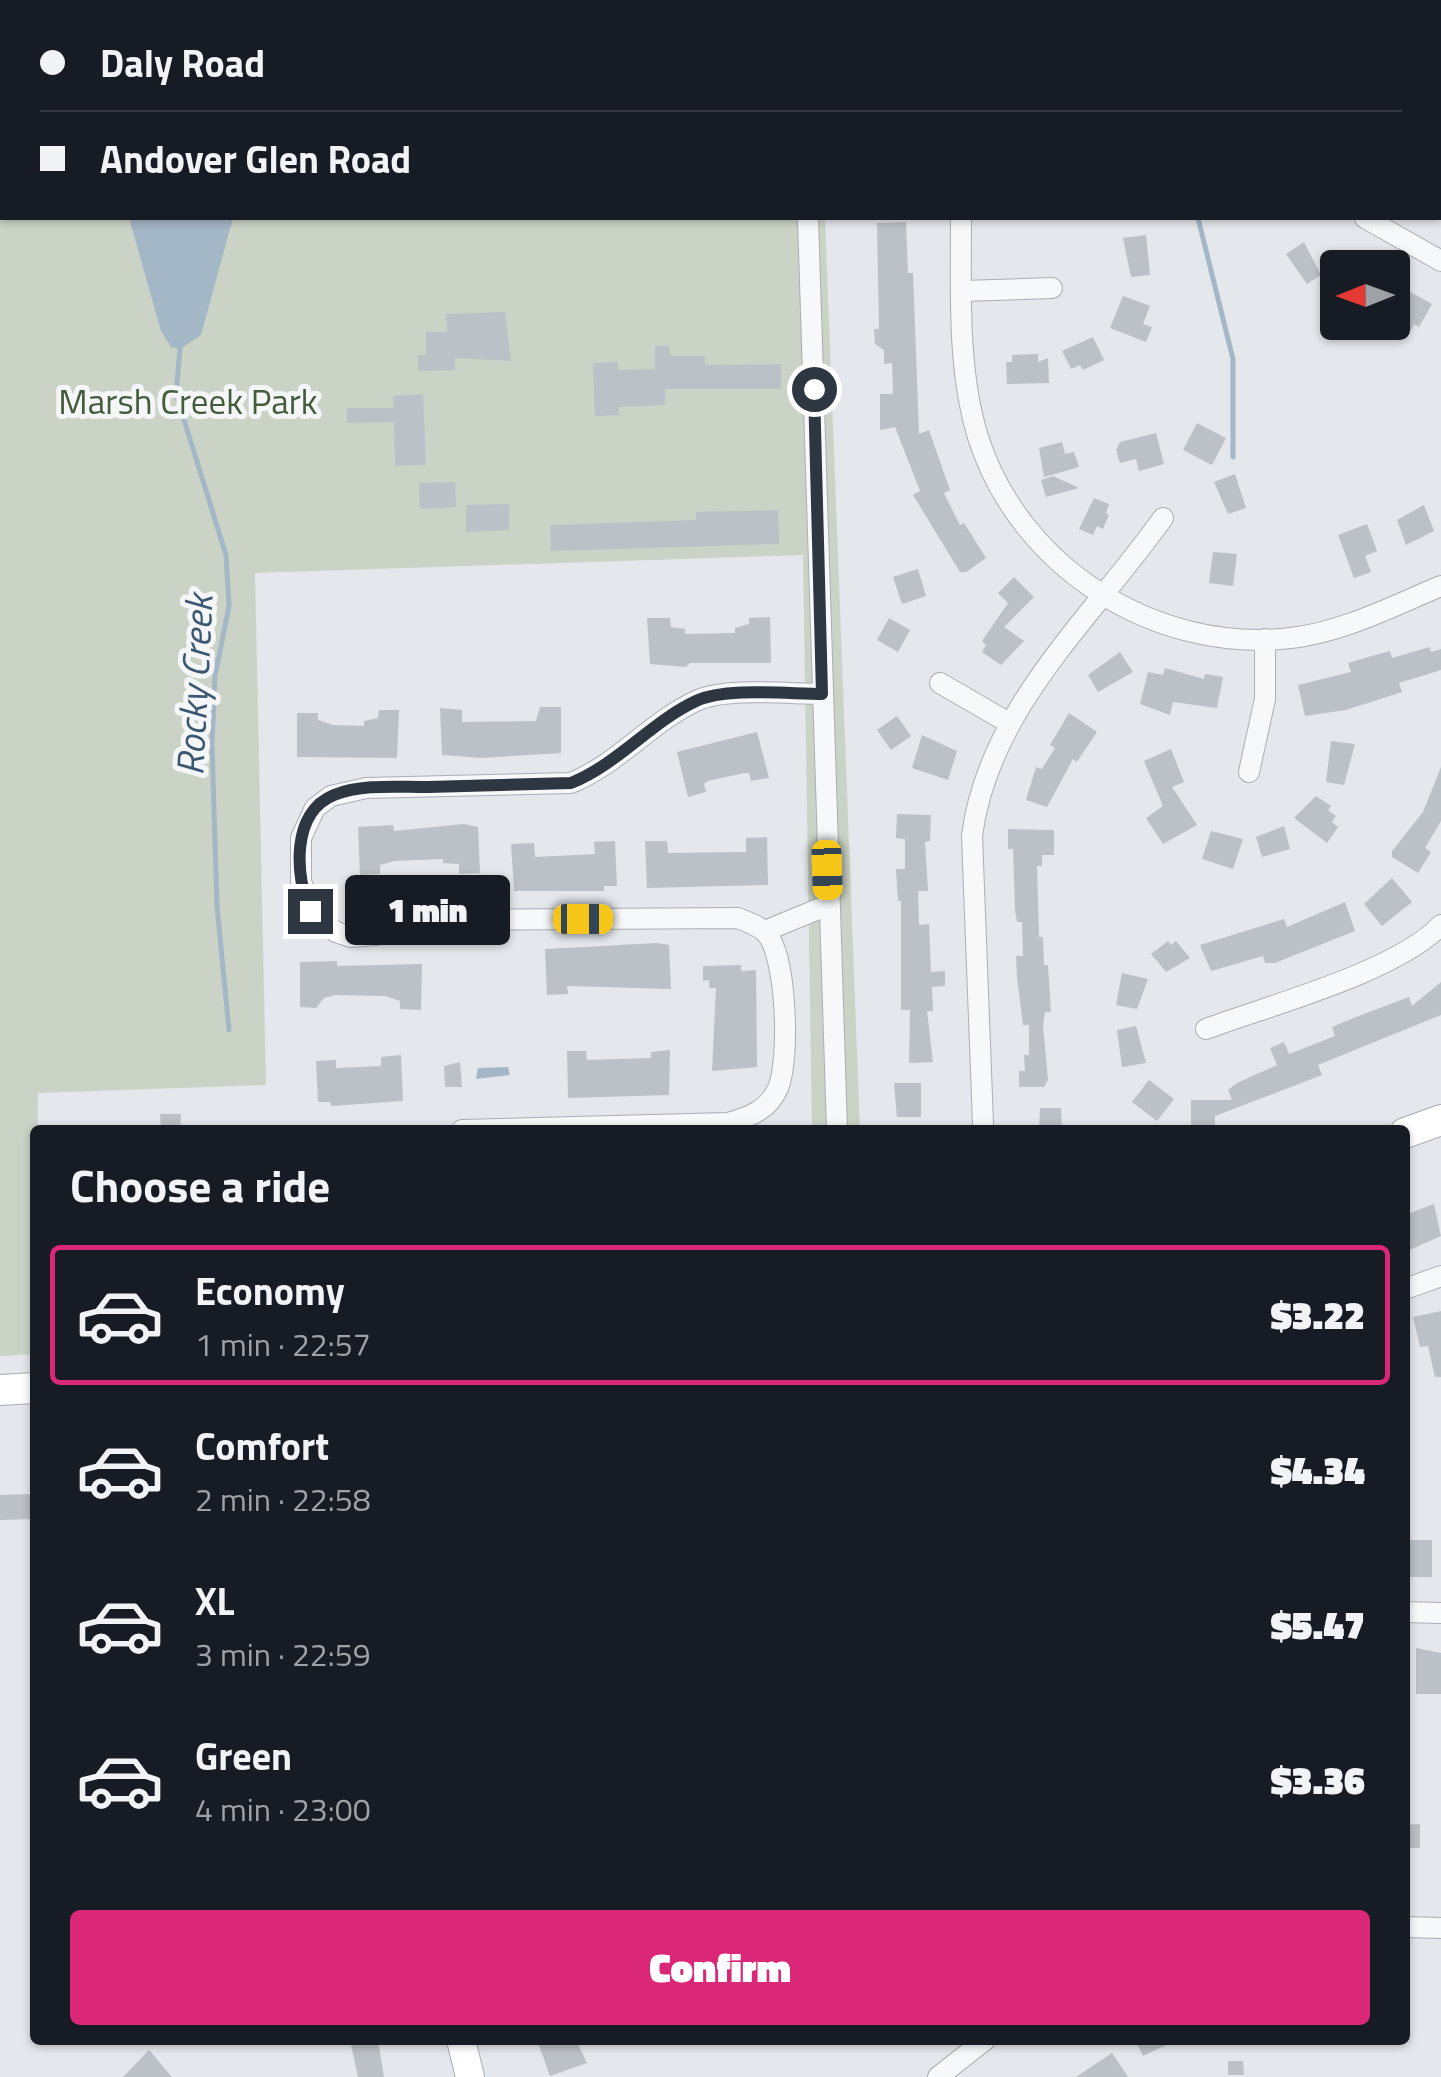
<!DOCTYPE html>
<meta charset="utf-8">
<style>
:root{--surface:#171b24;--page:#242831;--text:#f1f3f6;--muted:#9ea1a6;--line:#363941;--accent:#db2777}
body{margin:0;font-family:"Titillium Web",sans-serif;background:var(--page);color:var(--text);height:100vh;display:flex;flex-direction:column;font-size:38px;white-space:nowrap}
*{box-sizing:border-box;margin:0}
p{font-size:32px;color:var(--muted)}
.icon{flex:none;width:55px;height:55px;fill:none;stroke:currentColor;stroke-width:2;stroke-linecap:round;stroke-linejoin:round}
.map{position:relative;flex:1;overflow:hidden}
.drawer{position:absolute;left:30px;top:1125px;width:1380px;height:920px;display:flex;flex-direction:column;background:var(--surface);border-radius:10px;box-shadow:0 2px 8px #0004}
.drawer>*{flex:none}
.hud{position:absolute;left:0px;top:0px;width:1442px;height:220px;box-shadow:0 2px 8px #0004;display:grid;align-content:center;height:220px;padding:0 40px;background:var(--surface)}
.needle{width:65px;rotate:269deg}
.buttons{position:absolute;left:1320px;top:250px;display:grid;gap:20px}
.buttons a{display:grid;place-items:center;width:90px;height:90px;border-radius:10px;background:var(--surface);box-shadow:0 2px 8px #0004;font-size:50px}
.end{position:absolute;width:45px;height:45px;margin:-22px;border:12px solid #2e3641;background:#fff;box-shadow:0 0 0 5px #fff}
.from{border-radius:50%}
.bubble{position:absolute;height:70px;border-radius:10px;background:var(--surface);box-shadow:0 2px 8px #0004;font-size:32px;font-weight:800;line-height:70px;text-align:center}
.car{position:absolute;width:30px;height:60px;margin:-30px -15px;border-radius:12px;box-shadow:0 0 8px 2px #0007;background:linear-gradient(#f5c518 24%,#345 0 40%,#f5c518 0 76%,#345 0 86%,#f5c518 0)}
.hud b{display:flex;align-items:center;gap:35px;height:95px;font-size:38px}
.hud b+b{border-top:2px solid var(--line)}
.hud i{width:25px;height:25px;background:var(--text)}
ul{padding:0;list-style:none}
li{display:flex;align-items:center;gap:30px;height:140px;margin:0 20px 15px;padding:0 20px;border:5px solid transparent;border-radius:10px}
li div{flex:1}
li b{display:block;font-size:38px}
li em{font-style:normal;font-weight:800}
li.selected{border-color:var(--accent)}
li>.icon{width:90px;height:90px;stroke-width:1.5}
h2{padding:0 40px;font-size:45px;line-height:120px}
.cta{display:flex;gap:20px;margin-top:auto;padding:20px 40px}
.cta a{flex:1;height:115px;border-radius:10px;background:var(--accent);color:#fff;font-size:40px;font-weight:800;line-height:115px;text-align:center}
.map>svg:first-child{display:block}
.green{fill:#cbd3c6}
.water{fill:#a4b7c6}
.lines{fill:none;stroke-linecap:round;stroke-linejoin:round}
.stream{stroke:#a4b7c6;stroke-width:5}
.building{fill:#bcc1c7}
.street-casing{stroke:#aaaeb5;stroke-width:22}
.secondary-casing{stroke:#aaaeb5;stroke-width:30}
.primary-casing{stroke:#a5acb5;stroke-width:32}
.street{stroke:#f7f8f9;stroke-width:20}
.secondary{stroke:#fff;stroke-width:28}
.primary{stroke:#fff;stroke-width:30}
.route{stroke:#2e3641;stroke-width:12}
.labels{text-anchor:middle;dominant-baseline:central;stroke-width:10;stroke-linejoin:round;paint-order:stroke}
.park-label{font-size:35px;fill:#445b3c;stroke:#f4f6f8}
.water-label{font-size:38px;font-style:italic;fill:#3c5771;stroke:#f4f6f8}
</style>
<div class="map">
<svg width="1441" height="2077" viewBox="0 0 1441 2077">
<rect width="100%" height="100%" fill="#e4e7eb"/>
<path class="green" d="M0,0H814L2,2V218H825L860,1130H812L803,555L255,573L266,1085L38,1093L35,1354L0,1356Z"/>
<path class="water" d="M13,0H185V2H14Z
M129,218H233L201,335L180,349L171,347L161,331Z
M508,1067L510,1075L476,1079L478,1068Z"/>
<g class="lines">
<path class="stream" d="M1152,0L1153,2
M1198,218L1233,359V457
M180,349L176,394L226,555L229,606L215,676L212,745L217,906L229,1030"/>
</g>
<path class="building" d="M906,222L908,273H913L919,434L929,430L950,490L944,493L960,525L964,523L986,558L966,572H960L913,495L920,491L895,427L880,430V394H893L892,363L884,364V350L875,344L874,329H879L877,223Z
M1146,235L1150,275L1131,277L1123,238Z
M1304,242L1321,275L1307,284L1286,254Z
M1405,289L1432,304L1419,327L1414,324L1411,331L1392,320Z
M1123,296L1150,306L1143,324L1152,327L1146,342L1110,328Z
M505,312L511,361L455,358V370L418,371V355H426V332H447L446,314Z
M1093,337L1104,360L1083,370L1080,365L1071,369L1062,351Z
M655,346H669L671,356H705V365L781,364V389H665V405L619,407V415L595,416L593,363L618,362V370L655,369Z
M1038,354V362L1048,358L1049,383L1007,384L1006,362H1012V355Z
M423,394L426,465L395,466L394,422L347,423V408H394L393,396Z
M1197,423L1226,438L1212,465L1183,450Z
M1156,433L1164,464L1139,471L1136,459L1120,463L1116,450L1120,442Z
M1062,442L1065,454L1074,452L1079,467L1044,477L1039,448Z
M1235,474L1246,508L1228,514L1214,482Z
M1053,476L1079,488L1046,497L1041,480Z
M455,482L456,507L420,509L419,483Z
M1094,498L1109,504L1106,513L1109,515L1103,529L1097,526L1093,535L1079,529Z
M509,504V530L466,532V505Z
M1424,505L1434,531L1406,545L1397,520Z
M778,510L779,544L551,551L550,525L696,520V512Z
M1367,524L1377,551L1365,556L1371,572L1354,578L1338,535Z
M1213,552L1237,554L1233,586L1209,583Z
M918,569L926,596L902,604L893,577Z
M1014,577L1034,597L1004,627L1024,641L1001,665L982,652L986,645L982,641L1008,603L998,593Z
M770,617L771,663H690L686,667L650,664L647,618H670L671,627L685,629V634L735,633V628L749,624V618Z
M889,618L910,630L898,652L877,640Z
M1430,647L1431,652L1441,649V670L1399,683L1402,692L1346,710L1305,716L1298,685L1351,672L1348,663L1368,657L1390,651L1392,658Z
M1120,652L1133,672L1098,692L1088,675Z
M1165,668L1204,679L1205,674L1223,677L1217,708L1173,702L1170,715L1140,704L1148,672L1163,675Z
M540,707H561V753L482,758L442,755L440,708L462,710V722L536,721Z
M379,710H399L397,758L297,757V713H318V720L333,725L364,726V721L378,718Z
M1069,713L1097,732L1077,762L1073,759L1047,807L1026,800L1036,767L1042,769L1055,748L1050,745Z
M897,716L911,736L891,750L877,730Z
M757,732L769,778L751,781L749,773H744L708,781L704,784L706,792L688,797L677,752Z
M922,735L957,751L948,780L912,768Z
M1331,741L1355,744L1344,785L1326,782Z
M1171,749L1184,782L1172,787L1197,825L1163,844L1146,818L1163,806L1144,761Z
M1441,767V821L1425,848L1431,852L1418,873L1392,857V851L1423,812Z
M1316,796L1331,806L1328,810L1336,816L1332,822L1338,827L1327,843L1294,818Z
M897,814L931,815L930,841L925,842L928,891H918L919,925L929,924L931,972L945,971V986L932,987L933,1011H927L933,1062L909,1063L910,1010H901V901H898L896,869H905V839L896,838Z
M464,824L478,827L480,873L459,874V864L443,863V859L394,861L380,865V874L360,875L358,827L393,825L394,831Z
M1284,826L1290,849L1262,857L1256,837Z
M1008,829L1054,830V855H1042V866H1037L1039,937H1043L1044,965H1048L1051,1012H1045L1043,1026L1048,1080L1044,1087H1019V1071H1025L1024,1055H1029V1025H1023L1017,977L1016,956H1023L1022,922H1017L1015,910L1013,849H1008Z
M1211,831L1243,839L1233,869L1202,859Z
M767,837L768,885L647,888L645,841H667L668,853L746,852V838Z
M615,841L617,886H604V891H514L511,844L534,843L535,857L595,854L594,842Z
M1392,878L1412,902L1382,926L1364,904Z
M1345,902L1355,931L1275,963H1265L1263,956L1211,971L1200,945L1284,919L1287,927Z
M1168,941L1171,945L1176,941L1190,958L1166,972L1151,954Z
M657,943L669,945L671,989L567,986L568,994L547,995L545,949Z
M337,961V966L422,964L421,1010L400,1009V1001L385,996L335,995L324,998L316,1008L300,1007V962Z
M741,965V971L756,970L757,1067L712,1071L716,988H709V980L703,981V966Z
M1122,973L1148,979L1137,1009L1116,1005Z
M1441,982V1015L1318,1065L1322,1075L1215,1116V1125H1191V1100H1232L1228,1090L1237,1083L1277,1065L1270,1048L1284,1042L1289,1054L1335,1036L1332,1027L1356,1017L1409,997L1412,1006Z
M1136,1026L1146,1063L1122,1067L1117,1030Z
M670,1050L669,1095L568,1098L567,1051H586L587,1060L651,1058V1052Z
M401,1055L403,1101L331,1106L330,1102H318L316,1061L336,1060V1068L381,1066V1057Z
M460,1062L462,1087H445L444,1066Z
M1149,1080L1174,1099L1157,1121L1132,1102Z
M894,1083H921V1117H897Z
M1040,1108H1061L1062,1130H1039Z
M160,1114H181L180,1130H161Z
M1434,1204L1441,1236L1405,1252V1215Z
M1441,1311V1377H1435L1428,1346L1420,1347L1413,1317Z
M35,1494V1519L0,1520V1495Z
M1405,1540H1432V1577H1405Z
M1416,1648L1441,1653V1694H1416Z
M1420,1824V1848H1405V1825Z
M350,2040H378L384,2077H358Z
M537,2040H576L587,2063L550,2076Z
M1135,2040H1177L1143,2056Z
M149,2050L172,2077H123Z
M1112,2053L1128,2077H1076Z
M1228,2061H1243L1244,2075H1228Z"/>
<g class="lines">
<g class="street-casing">
<path id="street" d="M801,0V2
M1414,0L1420,2
M990,2V0
M1440,10L1441,11
M808,218L837,1130
M961,218C961,288 957,369 978,437C1019,567 1155,654 1291,638C1343,632 1393,606 1441,586
M1365,218L1441,261
M962,291L1052,288
M940,683L1009,723
M1249,772L1265,699V639
M765,931L828,905
M1206,1029C1270,1005 1396,972 1441,925
M983,1123L972,836C988,709 1092,618 1163,518
M462,1130L728,1123C749,1117 769,1110 778,1088C790,1060 787,956 766,933C760,926 747,922 738,918L427,920L376,935L351,937L336,932L311,911L301,881V838L315,808L331,796L366,788L571,783C618,764 651,722 696,701C726,687 788,694 822,694
M1405,1289L1441,1276
M1405,1612L1441,1613
M1405,1927L1441,1928
M938,2077L985,2040"/>
</g>
<g class="secondary-casing">
<path id="secondary" d="M461,2040L470,2077"/>
</g>
<g class="primary-casing">
<path id="primary" d="M1405,1133L1441,1120
M0,1390L35,1388"/>
</g>
<use href="#street" class="street"/>
<use href="#secondary" class="secondary"/>
<use href="#primary" class="primary"/>
</g>
<g class="lines">
<path class="route" d="M310,911C295,876 291,812 334,795C362,784 396,787 425,787C474,786 523,784 571,783C618,764 651,722 696,701C726,687 788,694 822,694L814,389"/>
</g>
<g class="labels">
<g class="park-label">
<text x="188" y="401">Marsh Creek Park</text>
</g>
<g class="water-label">
<text transform="translate(194 685) rotate(-87)">Rocky Creek</text>
</g>
</g>
</svg>
<div class="buttons">
<a><svg class="needle" viewBox="-14 -14 28 28"><path d="M0-13l5 13h-10z" fill="#e53935"/><path d="M0 13l5-13h-10z" fill="#9ea1a6"/></svg></a>
</div>
<i class="end from" style="left:814px;top:389px"></i>
<i class="end" style="left:310px;top:911px"></i>
<div class="bubble" style="left:345px;top:875px;width:165px">1 min</div>
<i class="car" style="left:827px;top:870px;rotate:178deg"></i>
<i class="car" style="left:583px;top:919px;rotate:90deg"></i>
<div class="hud">
<b><i class="from"></i>Daly Road</b>
<b><i></i>Andover Glen Road</b>
</div>
<section class="drawer">
<h2>Choose a ride</h2>
<ul>
<li class="selected"><svg class="icon" aria-label="car" viewBox="0 0 24 24"><path d="M5 17H2v-5l4-1 3-4h7l3 4 3 1v5h-3M9 17h6M6 11h13"/><circle cx="7" cy="17" r="2"/><circle cx="17" cy="17" r="2"/></svg><div><b>Economy</b><p>1 min · 22:57</p></div><em>$3.22</em></li>
<li><svg class="icon" aria-label="car" viewBox="0 0 24 24"><path d="M5 17H2v-5l4-1 3-4h7l3 4 3 1v5h-3M9 17h6M6 11h13"/><circle cx="7" cy="17" r="2"/><circle cx="17" cy="17" r="2"/></svg><div><b>Comfort</b><p>2 min · 22:58</p></div><em>$4.34</em></li>
<li><svg class="icon" aria-label="car" viewBox="0 0 24 24"><path d="M5 17H2v-5l4-1 3-4h7l3 4 3 1v5h-3M9 17h6M6 11h13"/><circle cx="7" cy="17" r="2"/><circle cx="17" cy="17" r="2"/></svg><div><b>XL</b><p>3 min · 22:59</p></div><em>$5.47</em></li>
<li><svg class="icon" aria-label="car" viewBox="0 0 24 24"><path d="M5 17H2v-5l4-1 3-4h7l3 4 3 1v5h-3M9 17h6M6 11h13"/><circle cx="7" cy="17" r="2"/><circle cx="17" cy="17" r="2"/></svg><div><b>Green</b><p>4 min · 23:00</p></div><em>$3.36</em></li>
</ul>
<div class="cta"><a>Confirm</a></div>
</section>
</div>
